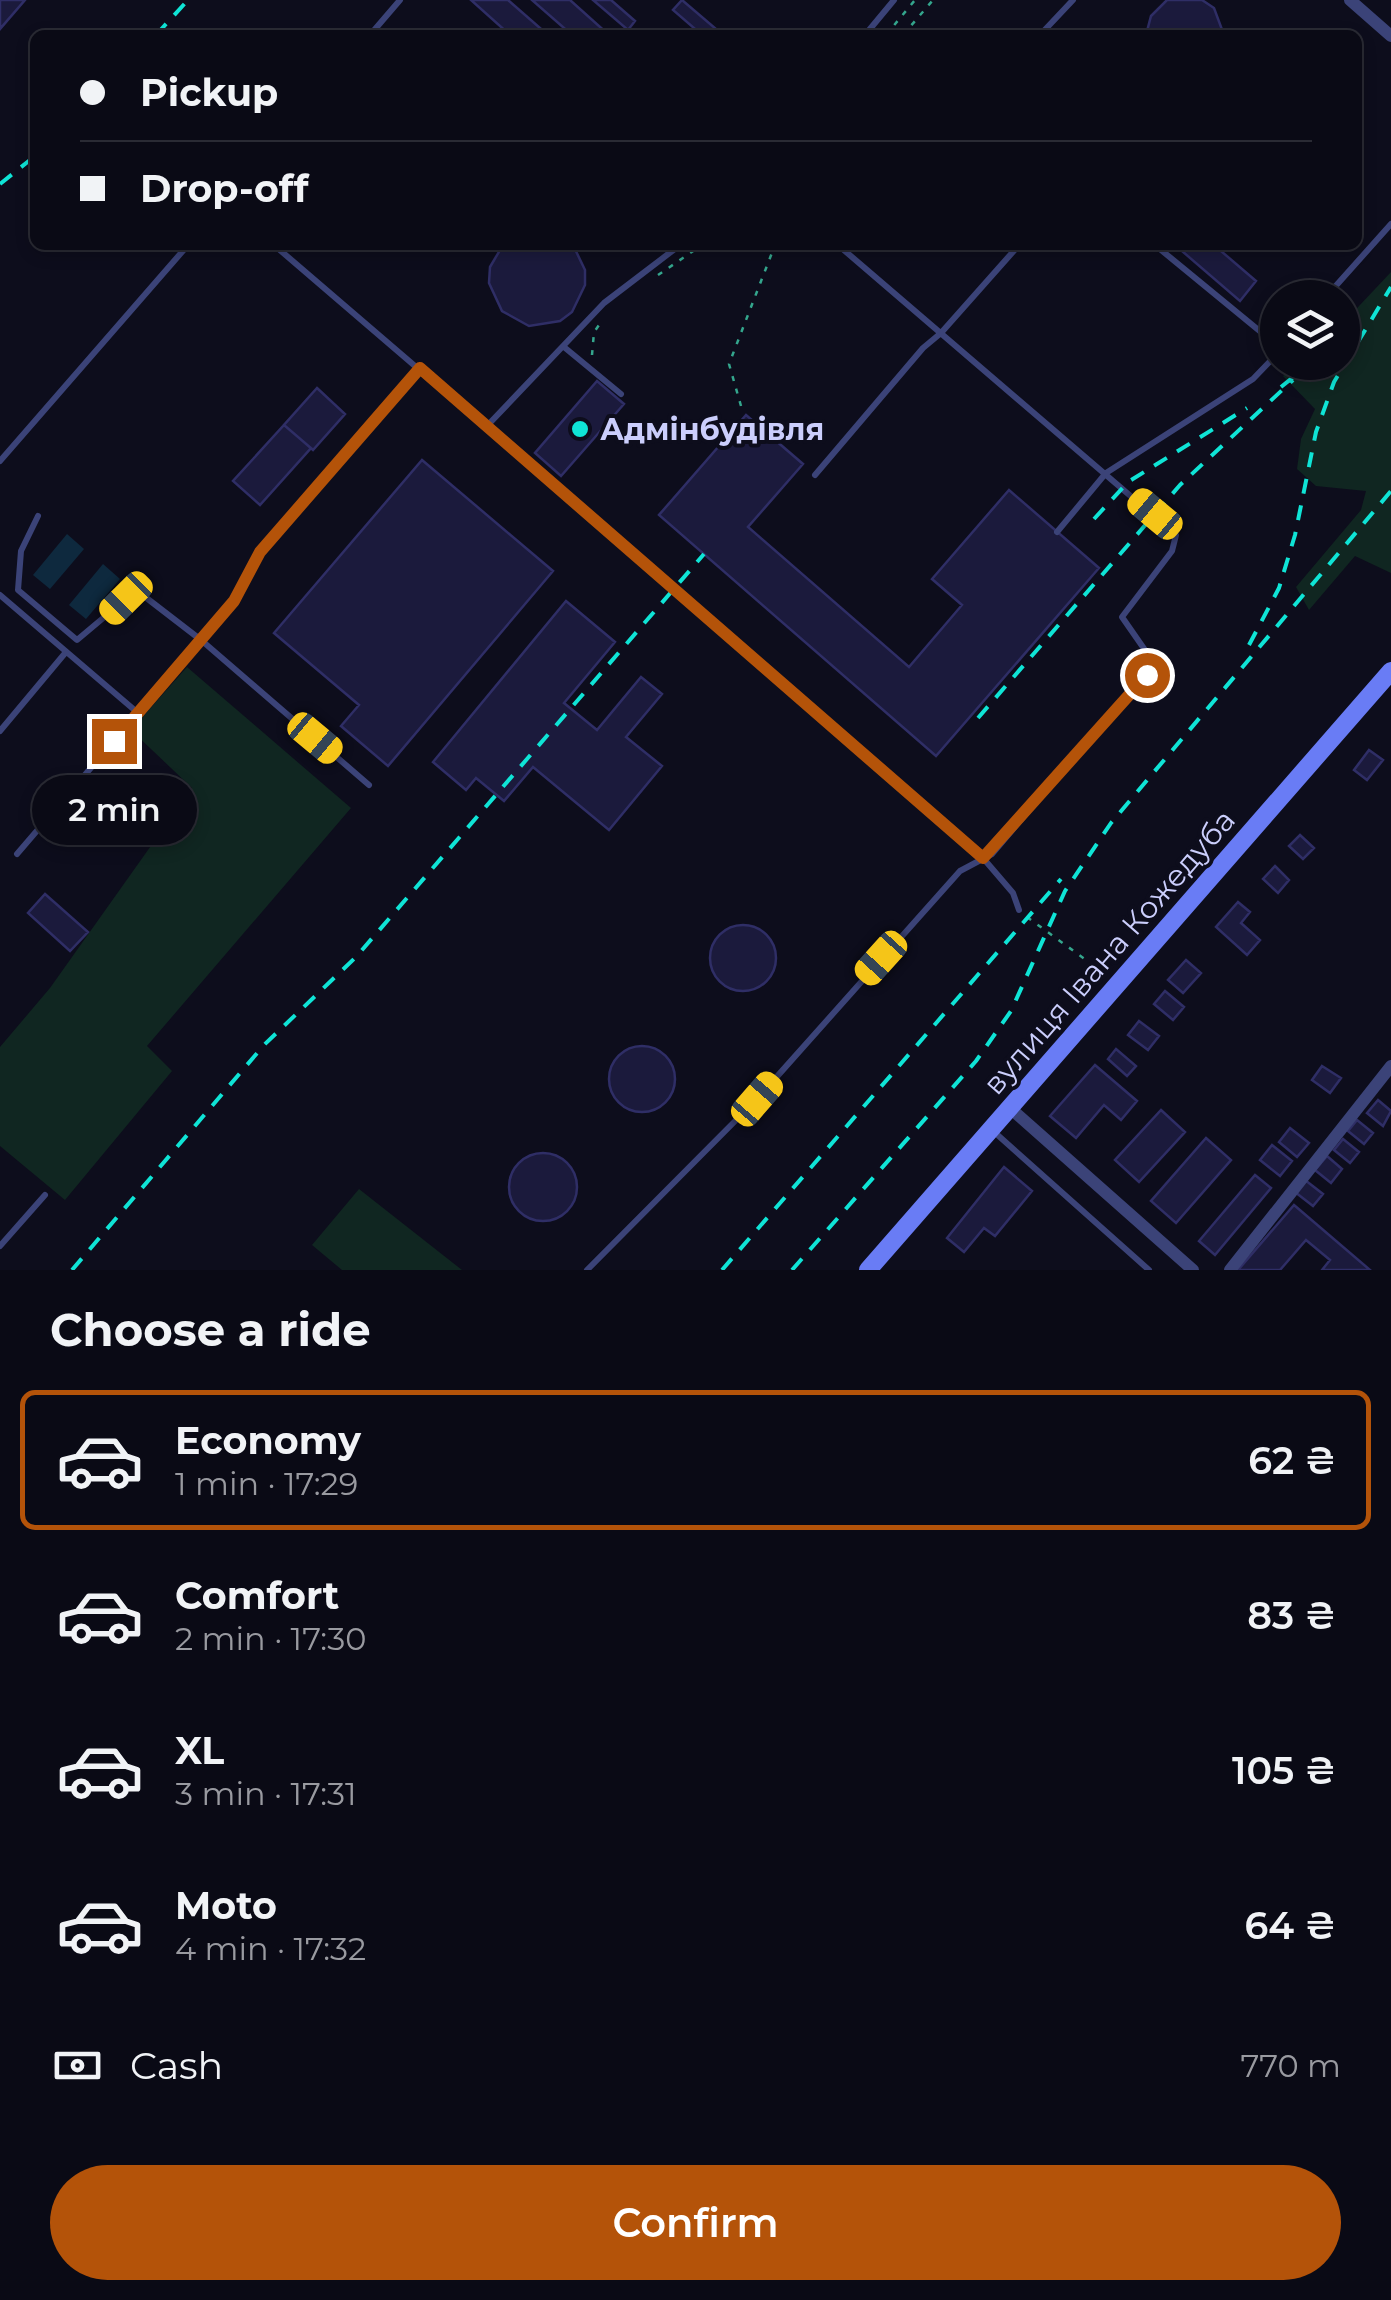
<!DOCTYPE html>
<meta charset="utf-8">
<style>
:root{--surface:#0a0a15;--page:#13131e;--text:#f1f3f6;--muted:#999aa0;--line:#2a2b34;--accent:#b45309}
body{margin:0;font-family:Montserrat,sans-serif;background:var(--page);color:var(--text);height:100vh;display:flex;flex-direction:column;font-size:38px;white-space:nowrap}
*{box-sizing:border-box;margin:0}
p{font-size:32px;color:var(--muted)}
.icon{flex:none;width:55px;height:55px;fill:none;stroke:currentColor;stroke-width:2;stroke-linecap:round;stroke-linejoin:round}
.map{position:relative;height:1270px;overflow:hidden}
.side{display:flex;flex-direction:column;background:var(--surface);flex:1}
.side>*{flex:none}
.top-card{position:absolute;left:30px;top:30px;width:1332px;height:220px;border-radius:15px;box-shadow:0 5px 15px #0003,0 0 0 2px var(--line);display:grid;align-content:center;height:220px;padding:0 50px;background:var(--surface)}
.controls{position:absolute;left:1260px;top:280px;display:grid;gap:20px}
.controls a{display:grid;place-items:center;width:100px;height:100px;border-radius:50%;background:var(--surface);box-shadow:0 5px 15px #0003,0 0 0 2px var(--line);font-size:50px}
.end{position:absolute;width:45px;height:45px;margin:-22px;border:12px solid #b45309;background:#fff;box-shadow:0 0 0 5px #fff}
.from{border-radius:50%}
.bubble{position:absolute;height:70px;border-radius:35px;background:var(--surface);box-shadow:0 5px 15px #0003,0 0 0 2px var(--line);font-size:32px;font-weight:600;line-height:70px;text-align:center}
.car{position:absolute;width:30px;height:60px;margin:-30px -15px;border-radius:12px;box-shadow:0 0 8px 2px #0007;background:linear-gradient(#f5c518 24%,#345 0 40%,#f5c518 0 76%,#345 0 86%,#f5c518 0)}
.top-card b{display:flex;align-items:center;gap:35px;height:95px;font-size:38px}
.top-card b+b{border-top:2px solid var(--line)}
.top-card i{width:25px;height:25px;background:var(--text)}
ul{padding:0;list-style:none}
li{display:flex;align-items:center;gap:30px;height:140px;margin:0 20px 15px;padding:0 30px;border:5px solid transparent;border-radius:15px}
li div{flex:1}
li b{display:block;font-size:38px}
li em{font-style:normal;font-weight:600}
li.active{border-color:var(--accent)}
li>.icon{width:90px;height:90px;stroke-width:1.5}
h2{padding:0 50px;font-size:45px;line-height:120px}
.pay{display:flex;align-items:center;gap:25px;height:110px;padding:0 50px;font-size:38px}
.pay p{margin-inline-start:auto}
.action{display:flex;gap:20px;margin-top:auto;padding:20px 50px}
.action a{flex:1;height:115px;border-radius:60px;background:var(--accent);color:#fff;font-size:40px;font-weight:600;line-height:115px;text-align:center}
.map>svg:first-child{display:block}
.green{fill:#102621}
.water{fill:#0e293e}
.building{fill:#1b1a3c;stroke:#2f2e66;stroke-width:2.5}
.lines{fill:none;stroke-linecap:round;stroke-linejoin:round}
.path{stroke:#34a68d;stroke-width:2.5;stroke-dasharray:5 8;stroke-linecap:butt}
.lane{stroke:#3b4378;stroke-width:6}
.street{stroke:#3b4378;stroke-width:12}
.secondary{stroke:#697cf5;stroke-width:18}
.rail{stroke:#0fe4d6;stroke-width:4;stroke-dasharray:15 12;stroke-linecap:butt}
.route{stroke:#b45309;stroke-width:12}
.poi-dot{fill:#0fe4d6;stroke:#0d0d1c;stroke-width:4}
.labels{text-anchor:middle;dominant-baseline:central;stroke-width:8;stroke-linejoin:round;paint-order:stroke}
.poi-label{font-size:30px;font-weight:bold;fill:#cbcefc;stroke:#0d0d1c;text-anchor:start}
.street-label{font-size:30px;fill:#cbcefc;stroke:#0d0d1c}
</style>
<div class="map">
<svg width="1391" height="1270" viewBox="0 0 1391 1270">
<rect width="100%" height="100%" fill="#0d0d1c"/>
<path class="green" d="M1391,272V573L1355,556L1309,610L1296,587L1361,510L1366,491L1316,486L1297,469L1301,439L1315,409L1283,376L1298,363L1342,362L1343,323Z
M187,667L351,808L147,1046L172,1071L65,1200L0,1146V1047L50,988L192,788L131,730Z
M359,1189L462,1270H342L312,1245Z"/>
<path class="water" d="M67,534L84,549L50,589L33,575Z
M103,564L120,579L86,619L69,605Z"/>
<path class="building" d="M0,0H25L0,29Z
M471,0H508L548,35H510Z
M532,0H570L609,35H572Z
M593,0H611L635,21L628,30Z
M682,0L723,35H702L673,10Z
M1167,0H1202L1214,8L1224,35H1146L1151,16Z
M503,245H573L585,270V285L572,312L560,321L529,326L502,311L489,283L490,267Z
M1175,245H1214L1256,281L1240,301Z
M597,381L624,404L561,476L535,453Z
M317,388L345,414L313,450L284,425Z
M746,415L803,464L748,527L909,667L962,605L932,579L1009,490L1099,568L936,756L659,515Z
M284,425L311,448L260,505L233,481Z
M422,460L553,571L388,766L341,726L359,705L274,633Z
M566,601L615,642L564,703L597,730L641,677L662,694L626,737L662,766L609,830L533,767L504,801L476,778L466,790L433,762Z
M1369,750L1383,760L1367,780L1354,770Z
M1300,835L1314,848L1303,859L1289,846Z
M1275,866L1289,880L1278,893L1263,879Z
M45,894L88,932L70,951L28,913Z
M1238,902L1250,912L1241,923L1260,940L1247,955L1216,927Z
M710 958a33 33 0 1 1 66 0a33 33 0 1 1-66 0Z
M1186,960L1201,973L1183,993L1168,980Z
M1165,991L1184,1007L1173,1020L1154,1004Z
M1139,1021L1159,1036L1148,1050L1128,1035Z
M609 1079a33 33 0 1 1 66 0a33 33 0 1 1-66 0Z
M1116,1049L1136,1066L1127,1076L1108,1059Z
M1095,1065L1137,1101L1121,1120L1104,1105L1076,1138L1050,1116Z
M1322,1066L1341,1078L1330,1093L1312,1080Z
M1378,1100L1391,1111L1383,1126L1367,1113Z
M1161,1110L1185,1132L1139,1182L1115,1160Z
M1357,1120L1373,1133L1364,1144L1348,1131Z
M1290,1128L1309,1143L1297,1157L1279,1142Z
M1206,1138L1231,1160L1176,1223L1151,1201Z
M1343,1139L1359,1152L1350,1163L1334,1150Z
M1272,1145L1292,1161L1280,1176L1260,1160Z
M509 1187a34 34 0 1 1 68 0a34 34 0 1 1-68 0Z
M1327,1156L1342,1169L1331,1183L1315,1170Z
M1004,1167L1032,1191L995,1236L984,1228L964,1252L947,1238Z
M1255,1175L1271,1188L1215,1255L1199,1241Z
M1305,1180L1323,1194L1313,1206L1295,1192Z
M1294,1205L1370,1270H1322L1330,1260L1306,1240L1280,1270H1238Z"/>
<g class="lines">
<path class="path" d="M886,35L915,0
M903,35L933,0
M658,275L702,245
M592,355L594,332L602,321
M741,406L729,364L775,245
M1027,917L1086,960"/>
<path class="lane" d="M370,35L400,0
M865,35L894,0
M1040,35L1073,0
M274,245L486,427L604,303L680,245
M1155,245L1278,346
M1325,298L1391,224
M564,347L621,394
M486,427L983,858L1013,893L1019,910
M0,461L188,245
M815,475L923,348L941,333L1019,245
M38,516L21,551L18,590L77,640L133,593H140L201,640L234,601L261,552L419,368
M1057,532L1106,473L1253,379L1278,353
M0,595L138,713L17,854
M138,713L201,640L369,785
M0,731L66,652
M992,1130L1149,1270
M0,1246L45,1195
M587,1270L757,1099L960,871L992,854L1154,663L1122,617L1172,551L1176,535L838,245"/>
<path class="street" d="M1350,0L1391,36
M1010,1108L1193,1270
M1230,1270L1391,1066"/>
<path class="secondary" d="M868,1270L1391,671"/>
<path class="rail" d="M156,35L188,0
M0,184L35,156
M1281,387L1312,362
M1094,519L1128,482L1247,408
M1249,645L1279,588L1295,535L1316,432L1334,382L1391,287
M978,718L1180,485L1293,380
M72,1270L264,1045L356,957L704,554
M722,1270L1061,879
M792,1270L976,1061L1011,1011L1065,891L1111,823L1391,491"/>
</g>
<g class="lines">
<path class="route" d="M114,741L234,601L260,552L420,368L983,858L1147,675"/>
</g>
<circle class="poi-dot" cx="580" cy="429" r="10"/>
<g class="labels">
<g class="poi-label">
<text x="600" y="429">Адмінбудівля</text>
</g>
<g class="street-label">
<text transform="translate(1109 952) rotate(-49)">вулиця Івана Кожедуба</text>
</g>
</g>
</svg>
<div class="controls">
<a><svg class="icon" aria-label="layers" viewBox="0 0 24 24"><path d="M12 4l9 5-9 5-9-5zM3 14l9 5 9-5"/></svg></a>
</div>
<i class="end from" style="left:1147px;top:675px"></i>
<i class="end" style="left:114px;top:741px"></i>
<div class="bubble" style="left:32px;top:775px;width:165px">2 min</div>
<i class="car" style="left:1155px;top:514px;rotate:310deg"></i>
<i class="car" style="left:126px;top:598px;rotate:225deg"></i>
<i class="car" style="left:315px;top:738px;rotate:130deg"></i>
<i class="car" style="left:881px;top:958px;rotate:222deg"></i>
<i class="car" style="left:757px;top:1099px;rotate:41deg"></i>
<div class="top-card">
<b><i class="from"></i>Pickup</b>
<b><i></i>Drop-off</b>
</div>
</div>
<section class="side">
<h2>Choose a ride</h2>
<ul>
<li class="active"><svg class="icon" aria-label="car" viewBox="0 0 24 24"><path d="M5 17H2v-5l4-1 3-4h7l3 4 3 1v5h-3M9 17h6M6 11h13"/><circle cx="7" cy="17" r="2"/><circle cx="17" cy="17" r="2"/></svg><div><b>Economy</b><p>1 min · 17:29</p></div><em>62 ₴</em></li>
<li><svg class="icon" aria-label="car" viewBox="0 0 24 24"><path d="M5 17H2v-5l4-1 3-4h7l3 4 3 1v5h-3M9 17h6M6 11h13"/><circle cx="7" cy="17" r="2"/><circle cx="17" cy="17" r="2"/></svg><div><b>Comfort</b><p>2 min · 17:30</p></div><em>83 ₴</em></li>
<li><svg class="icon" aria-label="car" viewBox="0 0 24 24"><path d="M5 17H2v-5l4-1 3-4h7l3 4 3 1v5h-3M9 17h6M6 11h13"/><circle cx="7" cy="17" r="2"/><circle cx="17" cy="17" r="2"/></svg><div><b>XL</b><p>3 min · 17:31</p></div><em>105 ₴</em></li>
<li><svg class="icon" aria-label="car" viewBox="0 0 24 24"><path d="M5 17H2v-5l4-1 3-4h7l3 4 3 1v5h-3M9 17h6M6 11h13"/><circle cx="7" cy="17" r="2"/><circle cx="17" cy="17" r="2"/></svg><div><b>Moto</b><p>4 min · 17:32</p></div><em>64 ₴</em></li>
</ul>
<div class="pay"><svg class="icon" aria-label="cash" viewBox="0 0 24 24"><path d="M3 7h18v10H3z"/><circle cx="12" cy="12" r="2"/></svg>Cash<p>770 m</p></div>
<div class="action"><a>Confirm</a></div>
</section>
